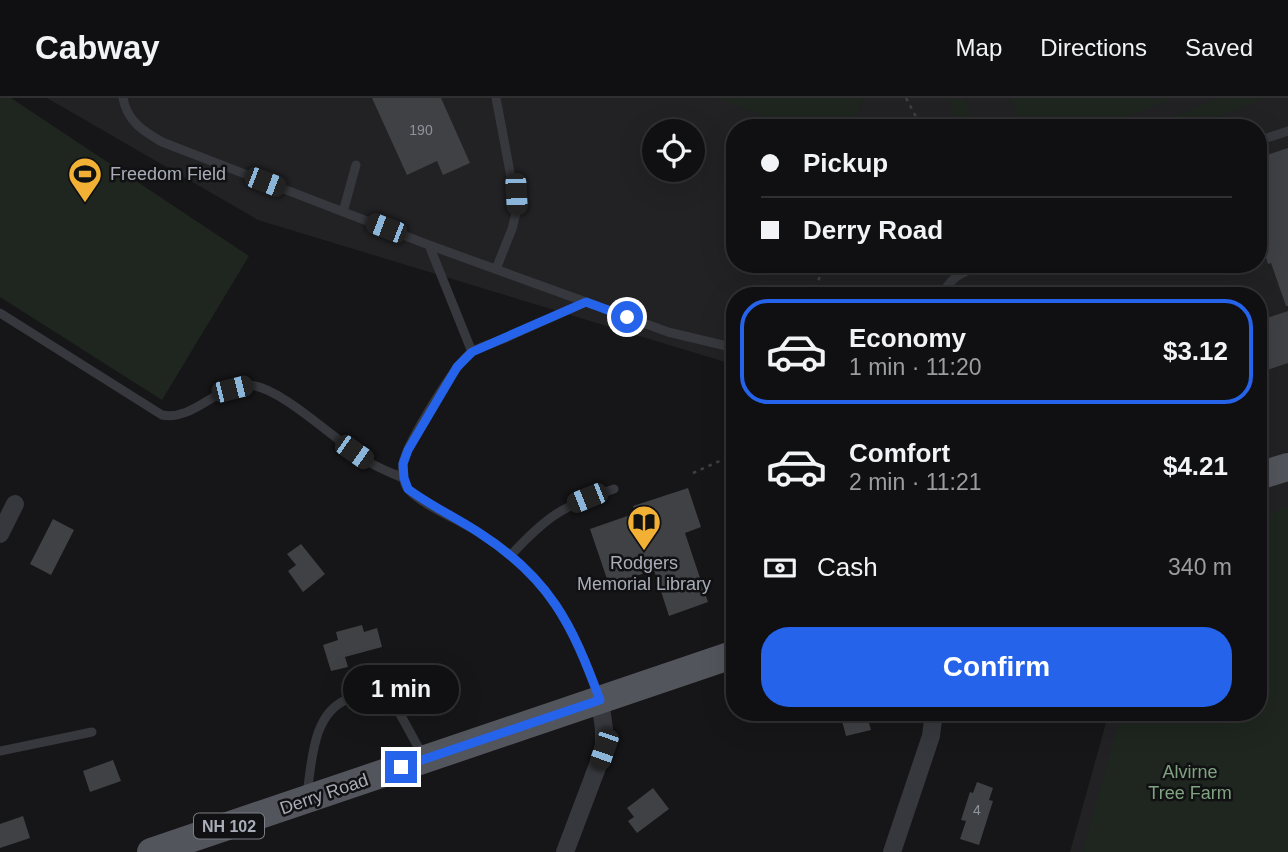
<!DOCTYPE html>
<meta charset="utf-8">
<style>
:root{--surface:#101012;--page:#19191b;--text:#f1f3f6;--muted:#9c9d9f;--line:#303032;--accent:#2563eb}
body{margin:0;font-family:Arial,sans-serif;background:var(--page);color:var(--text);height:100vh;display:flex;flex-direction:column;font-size:26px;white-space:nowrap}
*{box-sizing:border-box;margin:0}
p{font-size:23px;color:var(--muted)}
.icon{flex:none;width:38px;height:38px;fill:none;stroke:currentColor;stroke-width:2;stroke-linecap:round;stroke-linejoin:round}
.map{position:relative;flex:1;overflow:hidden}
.panel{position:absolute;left:726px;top:189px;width:541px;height:434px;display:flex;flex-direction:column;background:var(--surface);border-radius:28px;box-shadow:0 7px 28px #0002,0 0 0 2px var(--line)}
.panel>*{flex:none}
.banner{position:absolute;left:726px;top:21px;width:541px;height:154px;border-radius:28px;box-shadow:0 7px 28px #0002,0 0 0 2px var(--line);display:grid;align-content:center;height:154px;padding:0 35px;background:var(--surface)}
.fabs{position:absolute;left:642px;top:21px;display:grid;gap:14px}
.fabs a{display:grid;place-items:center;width:63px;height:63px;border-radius:50%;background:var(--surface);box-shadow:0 7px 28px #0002,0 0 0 2px var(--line);font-size:35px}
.end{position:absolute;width:32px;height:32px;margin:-16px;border:9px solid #2563eb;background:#fff;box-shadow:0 0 0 4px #fff}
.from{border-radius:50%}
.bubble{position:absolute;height:49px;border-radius:24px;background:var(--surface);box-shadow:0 7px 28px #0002,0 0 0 2px var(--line);font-size:23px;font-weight:700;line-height:49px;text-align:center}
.car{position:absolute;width:21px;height:42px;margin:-21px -10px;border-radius:9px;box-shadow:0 0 5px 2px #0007;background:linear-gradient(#222 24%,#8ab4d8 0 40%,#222 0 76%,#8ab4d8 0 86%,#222 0)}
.banner b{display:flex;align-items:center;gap:24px;height:66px;font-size:26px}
.banner b+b{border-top:2px solid var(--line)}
.banner i{width:18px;height:18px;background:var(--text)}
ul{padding:12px 0 0;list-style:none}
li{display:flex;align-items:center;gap:21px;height:105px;margin:0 14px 10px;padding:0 21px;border:4px solid transparent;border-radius:28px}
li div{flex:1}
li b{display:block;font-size:26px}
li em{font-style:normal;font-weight:700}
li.on{border-color:var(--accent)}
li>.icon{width:63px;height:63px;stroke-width:1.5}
.pay{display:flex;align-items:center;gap:18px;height:77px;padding:0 35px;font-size:26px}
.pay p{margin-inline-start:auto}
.primary-button{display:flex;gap:14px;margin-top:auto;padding:14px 35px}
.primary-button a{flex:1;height:80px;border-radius:28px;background:var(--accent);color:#fff;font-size:28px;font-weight:700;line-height:80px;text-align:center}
header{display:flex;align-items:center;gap:42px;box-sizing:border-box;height:98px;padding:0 35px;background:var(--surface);border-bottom:2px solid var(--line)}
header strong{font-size:33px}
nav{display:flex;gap:38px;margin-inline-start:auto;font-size:24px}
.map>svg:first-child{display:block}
.built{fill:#222225;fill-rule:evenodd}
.green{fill:#1e261f}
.building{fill:#404145}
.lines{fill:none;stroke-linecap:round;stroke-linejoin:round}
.path{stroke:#3d3f44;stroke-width:2.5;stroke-dasharray:3.5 5;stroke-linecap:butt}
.lane{stroke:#37383d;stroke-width:9}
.street{stroke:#37383d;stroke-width:18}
.primary{stroke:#53555c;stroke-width:28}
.route{stroke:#2563eb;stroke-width:9}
.labels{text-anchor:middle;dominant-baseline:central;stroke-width:5;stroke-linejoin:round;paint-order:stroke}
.number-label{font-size:14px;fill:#8e929b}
.shield{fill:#111113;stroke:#7b7e86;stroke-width:2}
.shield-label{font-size:16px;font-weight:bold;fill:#a8adb8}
.poi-label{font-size:18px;fill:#a8adb8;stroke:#111113;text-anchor:start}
.park-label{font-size:18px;fill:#7fa381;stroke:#111113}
.street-label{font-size:18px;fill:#a8adb8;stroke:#111113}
</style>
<header>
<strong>Cabway</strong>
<nav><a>Map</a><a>Directions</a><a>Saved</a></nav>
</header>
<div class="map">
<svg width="1288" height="754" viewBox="0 0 1288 754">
<rect width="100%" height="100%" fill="#161618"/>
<path class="built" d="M47,0H1288V754H1070L1109,614H1258V198H735V267L258,122ZM735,30H1258V166H735ZM654,33H693V72H654Z"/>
<path class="green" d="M0,0H11L249,158L162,302L0,199Z
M717,0H863L851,30H793Z
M948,0H964L978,30H959Z
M1010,0H1175L1098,30H1021Z
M1221,0H1266L1189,30H1144Z
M1288,409V754H1082L1122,614H1258V420Z"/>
<path class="building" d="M372,0H441L470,65L443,77L437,63L407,77Z
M1288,50V208H1286L1271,165L1268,166L1259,137L1262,136L1258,124V60Z
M1288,213V265L1258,275V223Z
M688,390L701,429L685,435L708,504L669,518L654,472L609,487L590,431L636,415L633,408Z
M53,421L74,432L51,477L30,466Z
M301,446L325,476L303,494L288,473L296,467L287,456Z
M362,527L364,534L377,530L382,549L345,559L348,569L331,573L323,547L338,542L336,534Z
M848,614H894L895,618L869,625L871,632L846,638L841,619L849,617Z
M113,662L121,683L90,694L83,673Z
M977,684L993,690L989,702L993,703L979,747L960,741L966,723L961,722L970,694L973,695Z
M653,690L669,711L637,735L628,723L634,719L627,710Z
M23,718L30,740L0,750V726Z"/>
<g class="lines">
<path class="path" d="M906,0L922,30
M812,198L825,166
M693,375L735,356"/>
<path class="lane" d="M123,0C127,23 143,33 162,44L429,147L586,204
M1258,43L1288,33
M343,114L356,67
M429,147L472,254
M496,171L512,131L517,111L496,0
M942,198C950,178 964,174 982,166
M0,215L162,317C193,323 216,288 247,287C279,286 340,347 369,364C380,371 392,375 403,380
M511,457C548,417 563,408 614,391
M599,600C572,525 549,480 481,436C462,423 421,407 408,391C403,385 402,373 403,365C408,344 455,265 473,253C484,247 497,244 508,239C534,227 560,216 586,204L668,234L735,250
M0,653L92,634
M307,696C312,664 312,615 348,601C358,597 369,596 380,593L399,614L423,658"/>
<path class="street" d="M0,436L15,406
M565,754L604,651V631L600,602
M892,754L931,638L934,614"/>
<path class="primary" d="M1258,378L1288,369
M151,754L735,556"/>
</g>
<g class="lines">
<path class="route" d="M401,669L600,602C572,526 550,481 481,436C457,420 431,408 408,391L404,380L403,366L408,352L457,269L472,254L586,204L627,219"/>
</g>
<defs>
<g id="stadium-pin" transform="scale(1.75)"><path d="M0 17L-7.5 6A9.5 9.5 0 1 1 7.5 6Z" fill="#f2b134" stroke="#111113"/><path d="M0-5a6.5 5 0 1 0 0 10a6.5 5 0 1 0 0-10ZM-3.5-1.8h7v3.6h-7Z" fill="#111"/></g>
<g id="library-pin" transform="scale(1.75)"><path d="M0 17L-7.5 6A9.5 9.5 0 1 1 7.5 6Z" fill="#f2b134" stroke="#111113"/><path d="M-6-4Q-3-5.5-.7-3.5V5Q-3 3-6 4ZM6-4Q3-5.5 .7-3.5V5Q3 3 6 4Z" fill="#111"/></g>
</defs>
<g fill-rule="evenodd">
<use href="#stadium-pin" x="85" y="76"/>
<use href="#library-pin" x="644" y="424"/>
</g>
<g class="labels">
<g class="number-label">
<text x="421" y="32">190</text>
<text x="977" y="712">4</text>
</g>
<rect class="shield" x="194" y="715.5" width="70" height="25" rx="5"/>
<g class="shield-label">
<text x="229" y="728">NH 102</text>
</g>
<g class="poi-label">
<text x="110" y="76">Freedom Field</text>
<text x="644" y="465" text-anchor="middle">Rodgers<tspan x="644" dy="21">Memorial Library</tspan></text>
</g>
<g class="park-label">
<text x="1190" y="674">Alvirne<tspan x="1190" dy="21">Tree Farm</tspan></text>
</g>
<g class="street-label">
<text transform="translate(324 696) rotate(-19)">Derry Road</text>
</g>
</g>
</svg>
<div class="fabs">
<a><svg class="icon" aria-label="locate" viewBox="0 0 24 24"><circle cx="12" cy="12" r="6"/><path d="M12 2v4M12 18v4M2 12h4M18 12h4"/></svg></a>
</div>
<i class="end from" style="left:627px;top:219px"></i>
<i class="end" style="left:401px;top:669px"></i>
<div class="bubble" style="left:343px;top:567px;width:116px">1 min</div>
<i class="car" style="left:265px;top:84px;rotate:111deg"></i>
<i class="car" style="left:516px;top:96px;rotate:177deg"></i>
<i class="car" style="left:386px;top:130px;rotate:291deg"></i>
<i class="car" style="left:232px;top:291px;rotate:76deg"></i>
<i class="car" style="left:354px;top:354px;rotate:125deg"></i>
<i class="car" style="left:587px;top:400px;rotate:248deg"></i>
<i class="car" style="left:604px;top:651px;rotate:199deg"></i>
<div class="banner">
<b><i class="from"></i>Pickup</b>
<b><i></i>Derry Road</b>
</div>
<section class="panel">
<ul>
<li class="on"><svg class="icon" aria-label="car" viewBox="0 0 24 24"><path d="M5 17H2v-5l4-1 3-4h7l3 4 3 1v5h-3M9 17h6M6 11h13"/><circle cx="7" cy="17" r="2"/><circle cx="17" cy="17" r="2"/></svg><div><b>Economy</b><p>1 min · 11:20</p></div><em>$3.12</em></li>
<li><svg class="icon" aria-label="car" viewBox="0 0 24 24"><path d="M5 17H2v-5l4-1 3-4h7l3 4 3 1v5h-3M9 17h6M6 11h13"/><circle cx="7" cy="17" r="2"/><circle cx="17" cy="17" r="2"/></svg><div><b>Comfort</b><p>2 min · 11:21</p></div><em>$4.21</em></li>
</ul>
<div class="pay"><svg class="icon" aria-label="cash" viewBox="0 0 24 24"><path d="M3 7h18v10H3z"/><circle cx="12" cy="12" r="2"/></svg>Cash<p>340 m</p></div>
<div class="primary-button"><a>Confirm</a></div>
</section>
</div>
